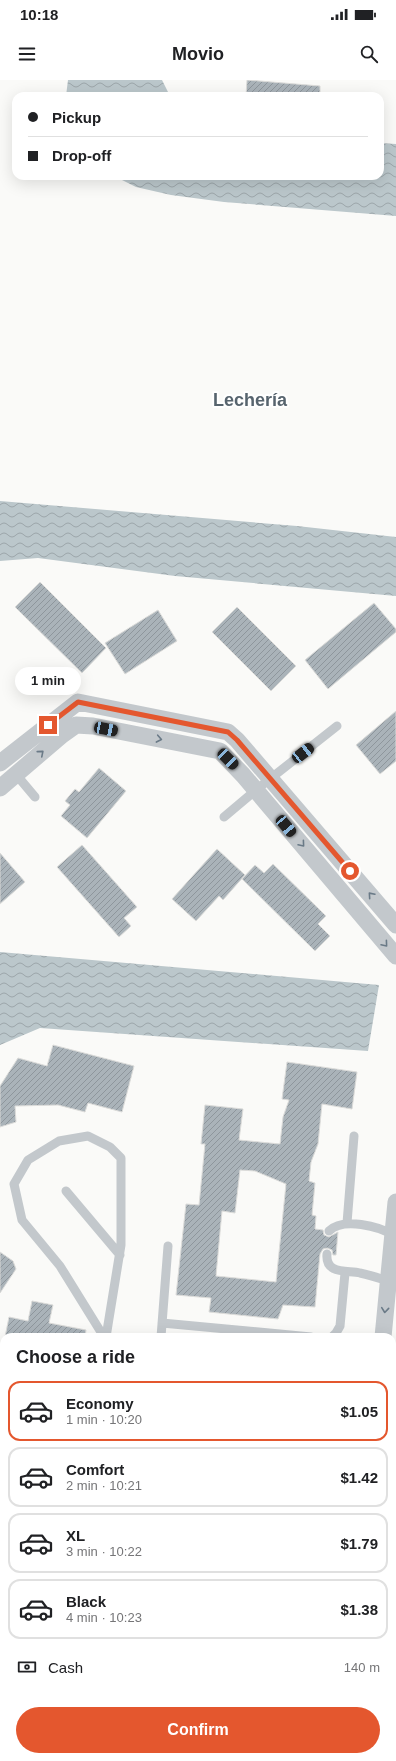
<!DOCTYPE html>
<meta charset="utf-8">
<style>
:root{--surface:#fff;--page:#f6f6f6;--text:#202124;--muted:#757577;--line:#e0e0e0;--accent:#e4572e}
body{margin:0;font-family:Helvetica,sans-serif;background:var(--page);color:var(--text);height:100vh;display:flex;flex-direction:column;font-size:15px;white-space:nowrap}
*{box-sizing:border-box;margin:0}
p{font-size:13px;color:var(--muted)}
.icon{flex:none;width:22px;height:22px;fill:none;stroke:currentColor;stroke-width:2;stroke-linecap:round;stroke-linejoin:round}
.map{position:relative;flex:1;overflow:hidden}
.sheet{position:absolute;left:0px;top:1253px;width:396px;height:428px;display:flex;flex-direction:column;background:var(--surface);border-radius:12px 12px 0 0;box-shadow:0 4px 16px #0002}
.sheet>*{flex:none}
.banner{position:absolute;left:12px;top:12px;width:372px;height:88px;border-radius:12px;box-shadow:0 4px 16px #0002;display:grid;align-content:center;height:88px;padding:0 16px;background:var(--surface)}
.end{position:absolute;width:18px;height:18px;margin:-9px;border:5px solid #e4572e;background:#fff;box-shadow:0 0 0 2px #fff}
.from{border-radius:50%}
.bubble{position:absolute;height:28px;border-radius:14px;background:var(--surface);box-shadow:0 4px 16px #0002;font-size:13px;font-weight:700;line-height:28px;text-align:center}
.car{position:absolute;width:12px;height:24px;margin:-12px -6px;border-radius:5px;box-shadow:0 0 3px 1px #0007;background:linear-gradient(#222 24%,#8ab4d8 0 40%,#222 0 76%,#8ab4d8 0 86%,#222 0)}
.banner b{display:flex;align-items:center;gap:14px;height:38px;font-size:15px}
.banner b+b{border-top:1px solid var(--line)}
.banner i{width:10px;height:10px;background:var(--text)}
ul{padding:0;list-style:none}
li{display:flex;align-items:center;gap:12px;height:60px;margin:0 8px 6px;padding:0 8px;border:2px solid var(--line);border-radius:12px}
li div{flex:1}
li b{display:block;font-size:15px}
li em{font-style:normal;font-weight:700}
li.on{border-color:var(--accent)}
li>.icon{width:36px;height:36px;stroke-width:1.5}
h2{padding:0 16px;font-size:18px;line-height:48px}
.pay{display:flex;align-items:center;gap:10px;height:44px;padding:0 16px;font-size:15px}
.pay p{margin-inline-start:auto}
.cta{display:flex;gap:8px;margin-top:auto;padding:8px 16px}
.cta a{flex:1;height:46px;border-radius:24px;background:var(--accent);color:#fff;font-size:16px;font-weight:700;line-height:46px;text-align:center}
.status{display:flex;justify-content:space-between;align-items:center;height:28px;padding:0 20px;background:var(--surface);direction:ltr}
.status svg{height:11px;fill:currentColor}
header{display:flex;justify-content:space-between;align-items:center;height:52px;padding:0 16px;background:var(--surface);font-size:18px;font-weight:700}
.map>svg:first-child{display:block}
.water{fill:url(#water-waves)}
.building{fill:url(#building-hatch);stroke:#dcdcda;fill-rule:evenodd}
.lines{fill:none;stroke-linecap:round;stroke-linejoin:round}
.service{stroke:#c3c8cc;stroke-width:9}
.minor{stroke:#c3c8cc;stroke-width:17}
.oneway{stroke:#6a7a87}
.route{stroke:#e4572e;stroke-width:5}
.labels{text-anchor:middle;dominant-baseline:central;stroke-width:4;stroke-linejoin:round;paint-order:stroke}
.town-label{font-size:18px;font-weight:bold;fill:#57646e;stroke:#fff}
</style>
<div class="status"><b>10:18</b><svg viewBox="0 0 49 12"><path d="M0 12V9h3v3zM5 12V6h3v6zM10 12V3h3v9zM15 12V0h3v12zM26 1h20v11H26zM47 4h2v5h-2z"/></svg></div>
<header><svg class="icon" aria-label="menu" viewBox="0 0 24 24"><path d="M4 6h16M4 12h16M4 18h16"/></svg>Movio<svg class="icon" aria-label="search" viewBox="0 0 24 24"><circle cx="10" cy="10" r="6"/><path d="M15 15l6 6"/></svg></header>
<div class="map">
<svg width="396" height="1681" viewBox="0 0 396 1681">
<defs>
<pattern id="water-waves" width="16" height="10" patternUnits="userSpaceOnUse"><rect width="16" height="10" fill="#bbc7cb"/><path d="M0 5q4-4 8 0t8 0" fill="none" stroke="#9ca6aa"/></pattern>
<pattern id="building-hatch" width="6" height="6" patternUnits="userSpaceOnUse"><rect width="6" height="6" fill="#aab3b9"/><path d="M-1 1l2-2M0 6l6-6M5 7l2-2" fill="none" stroke="#8e969c"/></pattern>
</defs>
<rect width="100%" height="100%" fill="#fafaf8"/>
<path class="water" d="M68,0H162L170,16H66Z
M380,63L396,64V136L224,122L171,115L136,107L114,96H380Z
M0,421L297,446L396,457V516L175,496L38,478L0,481Z
M0,872L379,905L368,971L40,948L0,965Z
M0,1276L4,1281V1335L0,1338Z
M171,1677H373V1681H167Z"/>
<path class="building" d="M247,0L320,6V16H246Z
M40,502L106,568L82,593L15,527Z
M374,523L396,549V552L328,609L305,580Z
M237,527L296,586L271,611L212,552Z
M158,530L177,561L125,594L105,563Z
M396,631V681L380,694L356,665Z
M99,688L126,711L87,758L61,736L70,725L65,721L75,709L79,712Z
M82,765L137,827L124,838L131,846L119,857L57,787Z
M217,769L245,795L223,820L219,816L196,841L172,819Z
M0,773L25,802L0,824Z
M273,784L326,836L318,844L330,856L315,871L242,799L255,785L264,793Z
M53,965L134,986L122,1032L88,1023L85,1032L58,1025L15,1026L16,1042L0,1047V1006L18,978L47,986Z
M287,982L357,992L352,1029L322,1024L318,1064L311,1082L309,1101L315,1103L312,1135L316,1136L315,1149L323,1150L324,1155L329,1157L338,1152L336,1175H333L332,1170L327,1168L323,1169L320,1174L315,1227L283,1225L278,1239L209,1232L211,1218L176,1215L186,1124L199,1125L205,1064H201L205,1025L243,1029L239,1060L280,1064L283,1037L289,1020L282,1019ZM240,1090L255,1091L286,1104L276,1202L216,1196L222,1131L235,1133Z
M0,1172L13,1181L16,1189L0,1213Z
M32,1221L53,1225L49,1243L86,1250L85,1257H5L9,1237L28,1241Z"/>
<g class="lines">
<path class="service" d="M14,692L35,717
M224,737L256,710L337,646
M66,1111L120,1175
M347,1143L354,1056
M329,1151C343,1137 379,1146 395,1156
M327,1174C325,1195 348,1190 360,1193C370,1195 379,1198 388,1201
M162,1243L311,1257
M104,1257L60,1186L22,1140L14,1104L28,1080L59,1061L88,1056L110,1067L121,1078V1165L106,1257
M161,1257L168,1166
M332,1257L336,1253L340,1246L345,1193"/>
<path class="minor" d="M0,683L78,622L228,652L237,660L396,845
M0,708L62,655L76,645L93,646L220,671L243,695L396,876
M383,1257L396,1122
M392,1324H396
M0,1399L4,1396
M392,1412L396,1364
M392,1534L396,1556
M392,1616L396,1626
M0,1633L4,1639
M26,1677L29,1681"/>
</g>
<defs><path id="oneway-chevron" d="M-2-3.5L2.5 0L-2 3.5" fill="none" stroke-width="1.6" stroke-linecap="round" stroke-linejoin="round"/></defs>
<g class="oneway">
<use href="#oneway-chevron" transform="translate(159 659) rotate(11)"/>
<use href="#oneway-chevron" transform="translate(41 673) rotate(-41)"/>
<use href="#oneway-chevron" transform="translate(302 764) rotate(50)"/>
<use href="#oneway-chevron" transform="translate(371 815) rotate(-131)"/>
<use href="#oneway-chevron" transform="translate(385 864) rotate(50)"/>
<use href="#oneway-chevron" transform="translate(385 1230) rotate(96)"/>
</g>
<g class="lines">
<path class="route" d="M48,645L78,622L228,652L237,660L350,791"/>
</g>
<g class="labels">
<g class="town-label">
<text x="250" y="320">Lechería</text>
</g>
</g>
</svg>
<i class="end from" style="left:350px;top:791px"></i>
<i class="end" style="left:48px;top:645px"></i>
<div class="bubble" style="left:15px;top:587px;width:66px">1 min</div>
<i class="car" style="left:106px;top:649px;rotate:101deg"></i>
<i class="car" style="left:303px;top:673px;rotate:52deg"></i>
<i class="car" style="left:228px;top:679px;rotate:135deg"></i>
<i class="car" style="left:286px;top:746px;rotate:140deg"></i>
<div class="banner">
<b><i class="from"></i>Pickup</b>
<b><i></i>Drop-off</b>
</div>
<section class="sheet">
<h2>Choose a ride</h2>
<ul>
<li class="on"><svg class="icon" aria-label="car" viewBox="0 0 24 24"><path d="M5 17H2v-5l4-1 3-4h7l3 4 3 1v5h-3M9 17h6M6 11h13"/><circle cx="7" cy="17" r="2"/><circle cx="17" cy="17" r="2"/></svg><div><b>Economy</b><p>1 min · 10:20</p></div><em>$1.05</em></li>
<li><svg class="icon" aria-label="car" viewBox="0 0 24 24"><path d="M5 17H2v-5l4-1 3-4h7l3 4 3 1v5h-3M9 17h6M6 11h13"/><circle cx="7" cy="17" r="2"/><circle cx="17" cy="17" r="2"/></svg><div><b>Comfort</b><p>2 min · 10:21</p></div><em>$1.42</em></li>
<li><svg class="icon" aria-label="car" viewBox="0 0 24 24"><path d="M5 17H2v-5l4-1 3-4h7l3 4 3 1v5h-3M9 17h6M6 11h13"/><circle cx="7" cy="17" r="2"/><circle cx="17" cy="17" r="2"/></svg><div><b>XL</b><p>3 min · 10:22</p></div><em>$1.79</em></li>
<li><svg class="icon" aria-label="car" viewBox="0 0 24 24"><path d="M5 17H2v-5l4-1 3-4h7l3 4 3 1v5h-3M9 17h6M6 11h13"/><circle cx="7" cy="17" r="2"/><circle cx="17" cy="17" r="2"/></svg><div><b>Black</b><p>4 min · 10:23</p></div><em>$1.38</em></li>
</ul>
<div class="pay"><svg class="icon" aria-label="cash" viewBox="0 0 24 24"><path d="M3 7h18v10H3z"/><circle cx="12" cy="12" r="2"/></svg>Cash<p>140 m</p></div>
<div class="cta"><a>Confirm</a></div>
</section>
</div>
